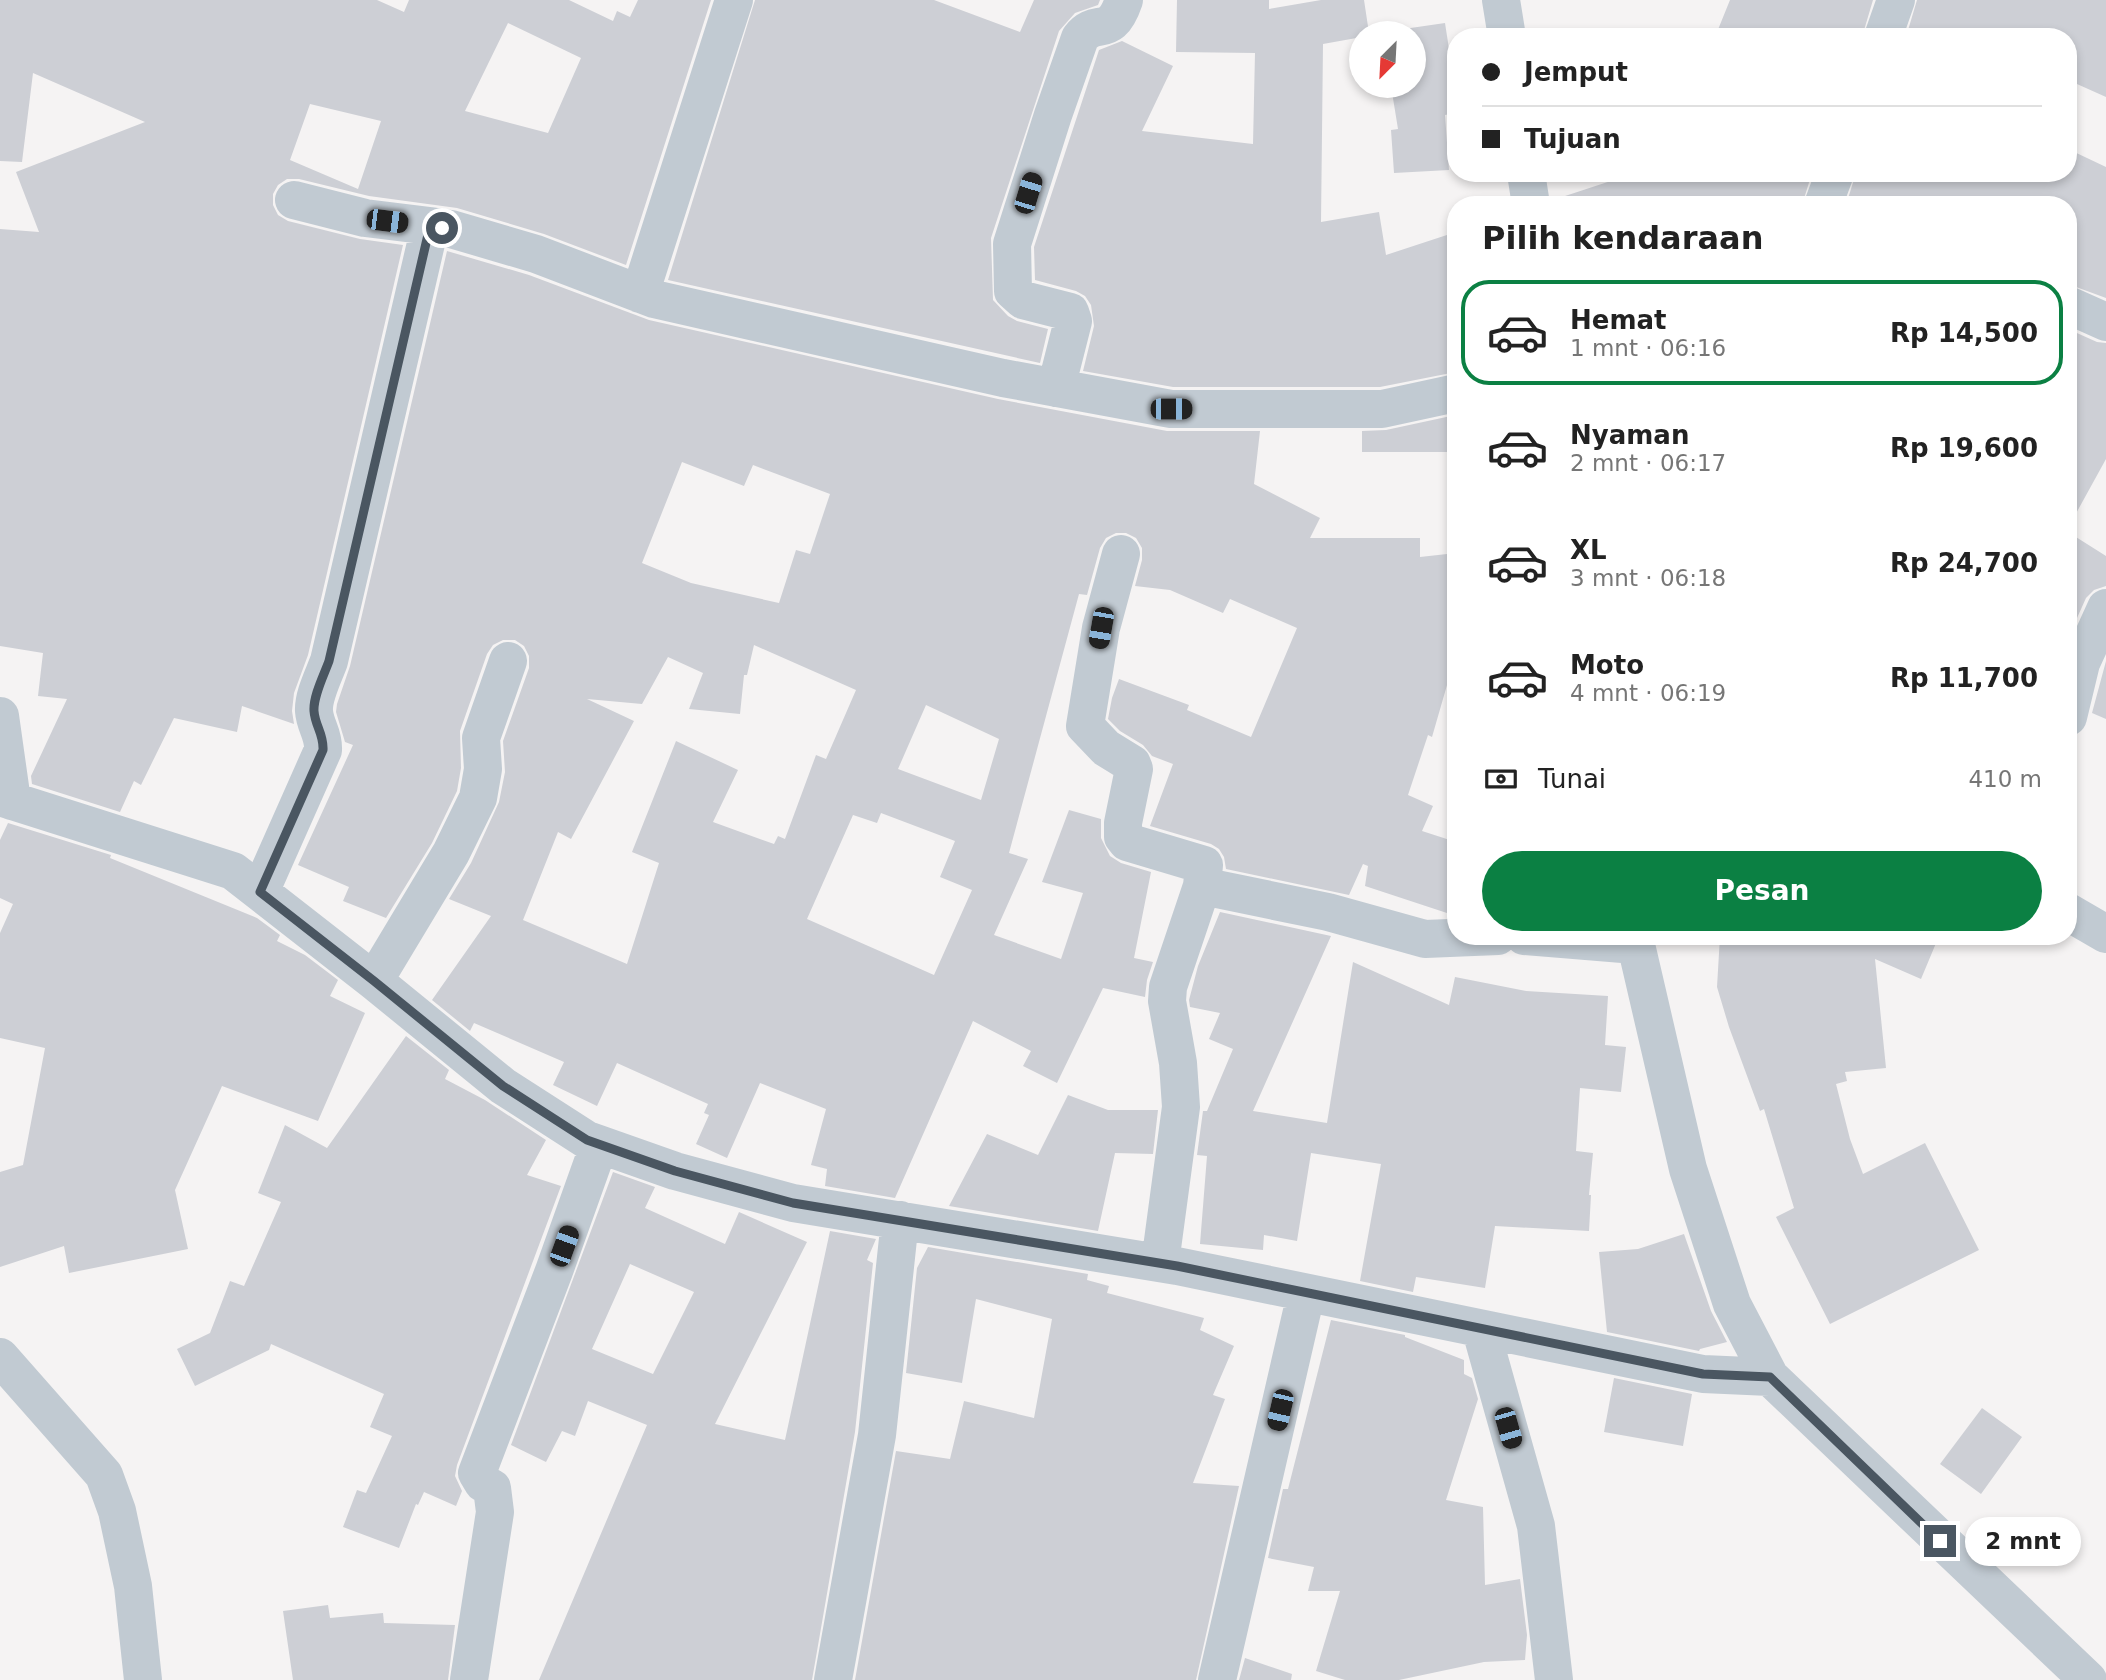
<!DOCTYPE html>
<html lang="id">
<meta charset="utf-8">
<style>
:root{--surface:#fff;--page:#f6f6f6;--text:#222;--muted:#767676;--line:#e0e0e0;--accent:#0b8043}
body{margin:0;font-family:"DejaVu Sans",sans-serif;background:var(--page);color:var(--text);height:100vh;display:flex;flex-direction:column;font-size:26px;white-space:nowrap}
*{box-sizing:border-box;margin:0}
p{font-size:23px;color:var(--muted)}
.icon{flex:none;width:38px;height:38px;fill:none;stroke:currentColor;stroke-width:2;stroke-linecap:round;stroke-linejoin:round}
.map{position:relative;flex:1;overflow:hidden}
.side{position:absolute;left:1447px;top:196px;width:630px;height:749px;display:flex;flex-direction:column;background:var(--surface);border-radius:28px;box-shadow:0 4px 10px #0003}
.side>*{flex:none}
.banner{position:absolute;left:1447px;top:28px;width:630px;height:154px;border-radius:28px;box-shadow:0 4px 10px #0003;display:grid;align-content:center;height:154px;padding:0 35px;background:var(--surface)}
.needle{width:46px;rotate:204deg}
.controls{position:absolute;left:1349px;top:21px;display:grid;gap:14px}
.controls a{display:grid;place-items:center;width:77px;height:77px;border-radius:50%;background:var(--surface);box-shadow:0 4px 10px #0003;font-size:35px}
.end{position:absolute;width:32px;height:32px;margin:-16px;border:9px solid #4a5661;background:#fff;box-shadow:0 0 0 4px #fff}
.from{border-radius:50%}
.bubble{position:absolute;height:49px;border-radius:24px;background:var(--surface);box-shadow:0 4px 10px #0003;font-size:23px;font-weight:700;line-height:49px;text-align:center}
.car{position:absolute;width:21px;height:42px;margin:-21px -10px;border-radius:9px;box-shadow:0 0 5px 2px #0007;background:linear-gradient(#222 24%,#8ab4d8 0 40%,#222 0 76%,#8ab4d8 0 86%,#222 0)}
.banner b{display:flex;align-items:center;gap:24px;height:66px;font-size:26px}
.banner b+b{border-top:2px solid var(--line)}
.banner i{width:18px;height:18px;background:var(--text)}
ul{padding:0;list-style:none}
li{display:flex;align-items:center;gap:21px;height:105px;margin:0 14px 10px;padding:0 21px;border:4px solid transparent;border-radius:28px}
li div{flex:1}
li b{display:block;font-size:26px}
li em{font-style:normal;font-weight:700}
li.current{border-color:var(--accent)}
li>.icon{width:63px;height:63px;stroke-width:1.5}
h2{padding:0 35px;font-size:32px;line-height:84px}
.pay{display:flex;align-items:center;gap:18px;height:77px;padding:0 35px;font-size:26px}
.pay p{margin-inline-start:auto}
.cta{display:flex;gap:14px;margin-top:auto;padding:14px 35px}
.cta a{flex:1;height:80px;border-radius:42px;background:var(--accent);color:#fff;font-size:28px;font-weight:700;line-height:80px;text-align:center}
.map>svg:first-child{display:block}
.building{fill:#cdcfd5;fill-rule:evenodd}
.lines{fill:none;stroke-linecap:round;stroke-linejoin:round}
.minor{stroke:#c1cad2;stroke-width:38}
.route{stroke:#4a5661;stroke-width:9}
</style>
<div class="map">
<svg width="2106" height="1680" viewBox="0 0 2106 1680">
<rect width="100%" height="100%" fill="#f5f3f3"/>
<path class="building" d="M0,0H377L404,12L409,0H569L613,21L617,11L630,17L638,0H711L626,265L544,234L457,208L369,196L299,179H287L278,185L273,194V205L278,215L288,221L360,239L403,245L308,655L294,693L292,711L294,724L242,706L237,732L174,718L141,785L134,781L120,812L32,784L31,776L67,699L38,696L43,653L0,646V229L39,232L16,172L145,122L33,73L22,162L0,161ZM508,23L581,58L548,133L465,111ZM310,104L381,121L358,189L290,160Z
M755,0H934L1020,32L1034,0H1100L1098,5L1075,13L1059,31L991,238L993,300L1008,316L1017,321L1048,329L1040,363L668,280Z
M1177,0H1269V9L1321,0H1364L1369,33H1362V37L1323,44L1321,222L1379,212L1386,255L1456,232V372L1380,387H1173L1083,371L1094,326L1091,305L1085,296L1076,291L1035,280L1034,247L1099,50L1122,41L1173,66L1142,131L1253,144L1255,53L1176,52Z
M1730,0H1873L1862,37H1715Z
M1917,0H2106V97L2068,80V37H1906Z
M1445,23L1456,94V113L1445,115L1449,170L1394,173L1391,130L1398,129L1391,86H1414V33L1383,32Z
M2068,149L2106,167V298L2068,284V205H1846L1856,173H2068Z
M1635,173H1812L1802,205H1560L1559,198Z
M447,251L529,275L649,320L998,399L1167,431H1260L1254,484L1320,518L1310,538H1420V557L1456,553V654L1432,737L1428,735L1408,795L1433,806L1422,831L1456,842V916L1365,886L1368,866L1363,864L1349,895L1226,869L1224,857L1219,849L1211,844L1150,826L1173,764L1152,756L1143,745L1120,731L1108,719L1112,698L1119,679L1189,705L1187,710L1251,737L1297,628L1230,599L1223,613L1170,590L1135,586L1142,560V548L1136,538L1126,533H1116L1106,538L1100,548L1087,595L1079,594L1009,853L1028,859L994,935L1061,959L1083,893L1042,882L1069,810L1101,819V838L1110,856L1121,863L1151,872L1134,958L1153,962L1147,980L1145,997L1103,988L1057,1083L1023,1066L1031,1051L973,1021L895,1198L825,1186L827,1169L811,1165L826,1109L760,1083L727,1158L696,1144L709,1115L704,1113L708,1104L617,1063L597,1106L553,1085L564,1062L474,1023L470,1031L432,1000L491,916L449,899L471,863L499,802L505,772L503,741L529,668V656L524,646L515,640H503L493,645L487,654L460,731L461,768L457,791L432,843L386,918L343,901L349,887L298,865L353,745L345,742L336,712L337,704L350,666ZM682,462L744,486L753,465L830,494L810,554L796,550L779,603L691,583L642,563ZM754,645L856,690L826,759L816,755L785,839L778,836L774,844L713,822L738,770L676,741L632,852L659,863L627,964L523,920L558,832L571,839L634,721L587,699L642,704L668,657L703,673L689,709L740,714L744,675H747ZM926,705L999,739L981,800L898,769ZM881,813L955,841L940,877L972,890L934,975L807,919L853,815L877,823Z
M2068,329L2097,342L2106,343V459L2068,528Z
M1451,416V452H1362V431L1386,430Z
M2068,532L2106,556V586L2094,590L2086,598L2068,638Z
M2106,661V719L2092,713Z
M8,823L111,855L110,858L257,918L280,935L277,941L305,955L338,980L330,996L365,1013L318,1121L222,1086L175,1190L188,1249L69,1273L64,1246L0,1267V1172L23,1165L45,1048L0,1038V933L13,904L0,898V840Z
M1220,912L1331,936L1253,1111L1327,1123L1353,962L1449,1005L1455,977L1526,991L1608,996L1605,1045L1626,1047L1621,1092L1580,1088L1576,1151L1593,1153L1589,1195H1591L1589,1231L1495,1226L1485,1288L1416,1277L1413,1292L1360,1281L1381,1164L1311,1153L1297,1241L1264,1235L1263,1250L1200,1244L1207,1156L1197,1155L1203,1111H1207L1233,1049L1209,1039L1220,1013L1190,1007L1189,1000L1198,966Z
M1720,936H1939L1921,979L1875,959L1886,1068L1845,1072L1847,1081L1836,1084L1850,1139L1863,1174L1925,1143L1979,1250L1830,1324L1776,1217L1794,1208L1764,1109L1760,1111L1729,1027L1717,987Z
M406,1036L449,1070L445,1079L485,1100L546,1140L527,1175L561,1186L457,1465L455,1476L462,1491L456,1506L424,1492L418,1505L416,1504L399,1548L343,1527L357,1490L366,1493L392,1436L370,1427L384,1394L271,1344L269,1350L195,1386L177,1349L210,1333L230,1281L244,1286L281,1202L258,1193L285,1125L327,1148Z
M1068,1095L1108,1110H1158L1153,1154L1115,1153L1098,1231L949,1206L987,1134L1038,1155Z
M613,1172L655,1187L645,1208L725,1244L739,1212L807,1242L715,1424L785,1440L830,1231L876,1239L867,1260L873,1263L855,1432L812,1680H539L647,1425L588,1401L575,1436L562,1431L546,1462L511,1445ZM630,1264L694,1292L653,1374L592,1349Z
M1684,1234L1711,1311L1727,1342L1700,1349L1699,1351L1607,1332L1599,1252L1638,1249Z
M928,1247L1088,1274L1087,1280L1109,1286L1107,1293L1204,1318L1200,1330L1234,1346L1213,1395L1225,1399L1193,1483L1239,1486L1196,1680H855L896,1451L950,1459L964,1401L1034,1418L1052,1319L976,1299L962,1383L906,1373L917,1268Z
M1331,1320L1405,1335V1337L1464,1360V1374L1472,1378L1478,1399L1446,1500L1483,1507L1485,1585L1520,1579L1527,1635L1525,1660L1484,1662L1399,1680H1345L1316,1671L1340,1591H1308L1314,1567L1268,1558L1283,1489H1288Z
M1614,1378L1692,1394L1683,1446L1604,1432Z
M1982,1408L2022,1437L1981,1494L1940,1464Z
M328,1605L330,1618L383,1613L384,1623L455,1625L448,1680H293L283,1611Z
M1245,1658L1292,1674L1291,1680H1239Z"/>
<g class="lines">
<path class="minor" d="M1501,0L1507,37
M1883,37L1896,0
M1526,173L1531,205
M294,200L365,218L430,226
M1823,205L1835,173
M640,294L734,0
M2068,305L2106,322
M1056,388L1073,321L1070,312L1023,300L1013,291L1012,244L1053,115L1080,38C1097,16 1110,41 1124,0
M1121,554L1101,628L1085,726L1106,748L1132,764L1134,769L1123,823V837L1127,842L1204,865L1202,886L1168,987L1167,1001L1178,1063L1181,1107L1160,1263
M0,716L12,801
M2068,717L2081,663L2106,608
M0,797L233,871L374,981L503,1086L587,1140L675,1171L793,1203L1177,1266L1703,1374L1770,1377
M1202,886L1328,912L1425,939L1498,936
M260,892L323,750C324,734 315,726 314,711C313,696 324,675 329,661L430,226L451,229L536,254L654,299L1003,378L1171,409H1382L1456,393
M2068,912L2106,934
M1524,936L1635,945
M1634,936L1688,1169L1732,1304L1770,1377L2088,1680
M374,981L451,853L478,798L483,769L481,738L508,661
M1481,1330L1536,1526L1554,1680
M0,1357L104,1475L117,1511L133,1586L143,1680
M469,1680L495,1512L492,1488L483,1483L477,1473L554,1271L599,1145
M833,1680L877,1435L900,1220
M1217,1680L1306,1294"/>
</g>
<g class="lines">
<path class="route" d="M442,228L430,226L329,661C324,675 313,696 314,711C315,726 324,734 323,750L260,892L374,981L503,1086L587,1140L675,1171L793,1203L1177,1266L1703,1374L1770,1377L1940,1541"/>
</g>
</svg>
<div class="controls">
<a><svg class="needle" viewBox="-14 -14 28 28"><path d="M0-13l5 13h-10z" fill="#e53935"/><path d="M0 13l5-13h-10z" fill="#767676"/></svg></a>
</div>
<i class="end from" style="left:442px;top:228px"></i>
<i class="end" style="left:1940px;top:1541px"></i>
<div class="bubble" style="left:1965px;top:1517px;width:116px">2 mnt</div>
<i class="car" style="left:1028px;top:193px;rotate:17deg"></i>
<i class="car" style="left:387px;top:221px;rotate:97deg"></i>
<i class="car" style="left:1171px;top:409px;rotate:90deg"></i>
<i class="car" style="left:1101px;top:628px;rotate:190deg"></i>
<i class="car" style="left:564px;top:1246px;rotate:20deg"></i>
<i class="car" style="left:1280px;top:1410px;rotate:193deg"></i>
<i class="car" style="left:1508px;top:1428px;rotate:164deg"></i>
<div class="banner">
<b><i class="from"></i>Jemput</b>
<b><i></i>Tujuan</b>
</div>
<section class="side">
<h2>Pilih kendaraan</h2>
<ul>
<li class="current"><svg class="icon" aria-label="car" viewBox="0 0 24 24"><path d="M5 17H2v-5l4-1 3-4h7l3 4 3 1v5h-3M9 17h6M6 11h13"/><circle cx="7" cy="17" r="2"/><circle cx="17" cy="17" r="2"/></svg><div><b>Hemat</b><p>1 mnt · 06:16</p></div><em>Rp 14,500</em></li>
<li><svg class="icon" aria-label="car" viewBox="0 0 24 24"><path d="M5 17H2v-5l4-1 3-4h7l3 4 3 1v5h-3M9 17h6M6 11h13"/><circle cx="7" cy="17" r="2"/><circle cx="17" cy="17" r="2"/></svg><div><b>Nyaman</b><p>2 mnt · 06:17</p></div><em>Rp 19,600</em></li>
<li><svg class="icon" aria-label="car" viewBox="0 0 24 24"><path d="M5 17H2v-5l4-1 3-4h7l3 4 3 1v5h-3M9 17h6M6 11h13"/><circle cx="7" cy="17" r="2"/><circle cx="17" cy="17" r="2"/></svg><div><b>XL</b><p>3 mnt · 06:18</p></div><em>Rp 24,700</em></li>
<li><svg class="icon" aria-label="car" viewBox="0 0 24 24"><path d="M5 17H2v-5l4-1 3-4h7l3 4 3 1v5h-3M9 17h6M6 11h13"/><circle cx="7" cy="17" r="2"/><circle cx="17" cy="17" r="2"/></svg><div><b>Moto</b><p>4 mnt · 06:19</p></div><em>Rp 11,700</em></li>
</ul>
<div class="pay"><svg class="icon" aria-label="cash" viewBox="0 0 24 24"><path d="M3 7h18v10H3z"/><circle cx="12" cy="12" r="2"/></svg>Tunai<p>410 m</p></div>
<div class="cta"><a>Pesan</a></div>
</section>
</div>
